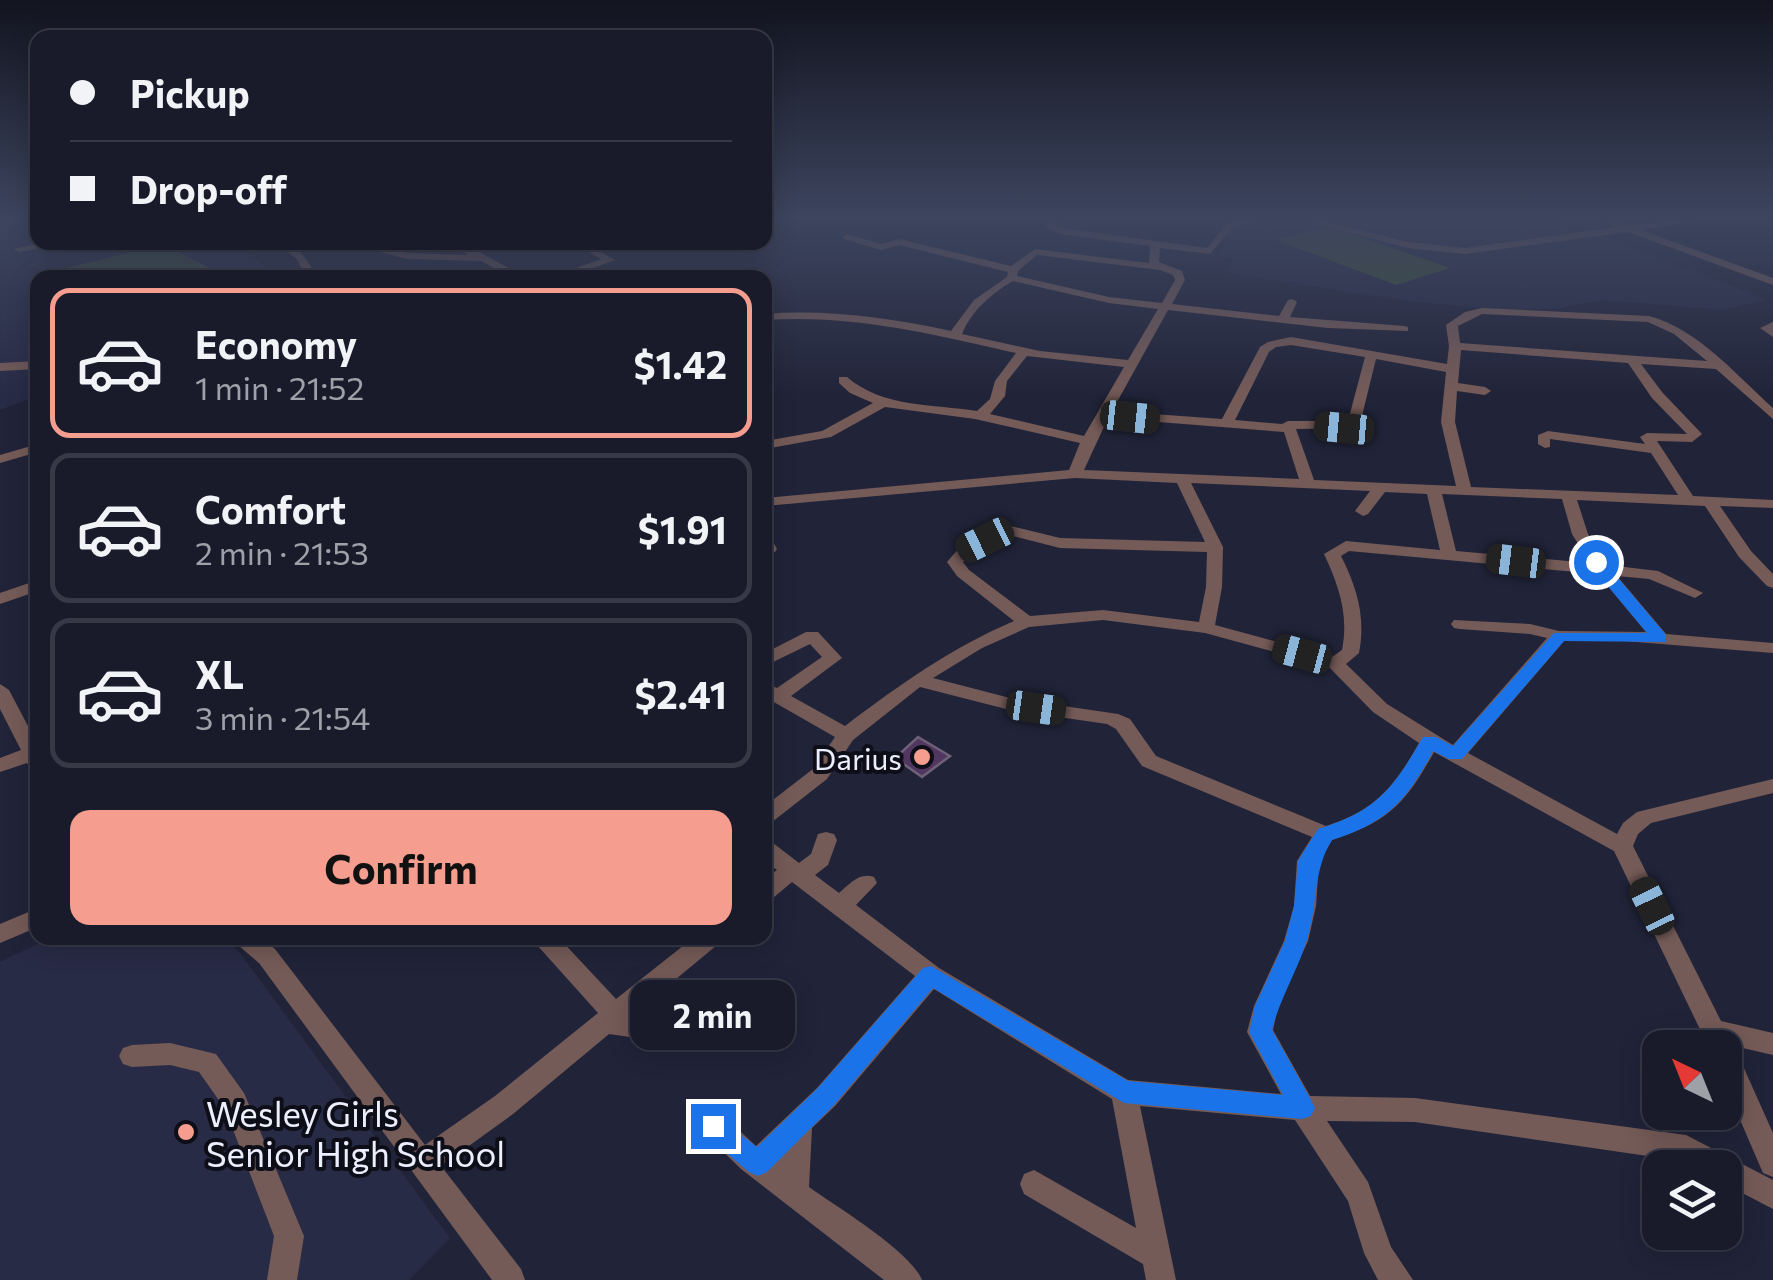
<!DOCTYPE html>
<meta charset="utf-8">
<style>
:root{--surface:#191b2b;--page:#262837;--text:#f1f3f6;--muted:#9fa1a9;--line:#373947;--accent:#f59d8e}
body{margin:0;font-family:Commissioner,sans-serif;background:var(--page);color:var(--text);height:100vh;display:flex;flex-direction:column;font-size:38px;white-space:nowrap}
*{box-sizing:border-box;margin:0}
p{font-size:32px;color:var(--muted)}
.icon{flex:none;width:55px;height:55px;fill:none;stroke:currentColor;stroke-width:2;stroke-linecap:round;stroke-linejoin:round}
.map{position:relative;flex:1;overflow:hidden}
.drawer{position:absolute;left:30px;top:270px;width:742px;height:675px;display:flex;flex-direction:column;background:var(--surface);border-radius:20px;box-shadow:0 5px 25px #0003,0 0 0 2px var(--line)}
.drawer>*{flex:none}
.guide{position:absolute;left:30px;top:30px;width:742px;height:220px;border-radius:20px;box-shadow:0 5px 25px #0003,0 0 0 2px var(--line);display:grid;align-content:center;height:220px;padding:0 40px;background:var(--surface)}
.needle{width:65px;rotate:317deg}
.tools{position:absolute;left:1642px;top:1030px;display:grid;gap:20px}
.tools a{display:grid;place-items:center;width:100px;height:100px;border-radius:20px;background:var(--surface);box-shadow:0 5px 25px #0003,0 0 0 2px var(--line);font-size:50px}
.end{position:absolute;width:45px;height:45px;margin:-22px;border:12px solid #1a73e8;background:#fff;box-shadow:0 0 0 5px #fff}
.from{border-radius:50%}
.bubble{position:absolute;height:70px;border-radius:20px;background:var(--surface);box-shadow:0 5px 25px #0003,0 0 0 2px var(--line);font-size:32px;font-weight:700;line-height:70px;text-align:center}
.car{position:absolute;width:30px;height:60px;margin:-30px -15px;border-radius:12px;box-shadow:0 0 8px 2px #0007;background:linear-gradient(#222 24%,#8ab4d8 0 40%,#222 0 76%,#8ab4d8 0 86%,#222 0)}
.guide b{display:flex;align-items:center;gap:35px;height:95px;font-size:38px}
.guide b+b{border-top:2px solid var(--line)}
.guide i{width:25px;height:25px;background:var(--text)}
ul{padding:18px 0 0;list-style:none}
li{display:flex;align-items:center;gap:30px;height:150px;margin:0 20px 15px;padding:0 20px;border:5px solid var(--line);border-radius:20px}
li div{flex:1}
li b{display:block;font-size:38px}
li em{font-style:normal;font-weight:700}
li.active{border-color:var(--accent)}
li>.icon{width:90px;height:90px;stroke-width:1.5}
.cta{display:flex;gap:20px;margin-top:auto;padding:20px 40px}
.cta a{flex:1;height:115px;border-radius:20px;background:var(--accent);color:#111;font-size:40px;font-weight:700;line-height:115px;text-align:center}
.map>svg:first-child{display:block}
.built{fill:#282b46}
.green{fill:#3e5235}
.building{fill:#513760;stroke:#6f6177;stroke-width:2.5}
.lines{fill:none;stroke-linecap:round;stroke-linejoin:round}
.minor{fill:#755b58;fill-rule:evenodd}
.route{fill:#1a73e8}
.poi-dot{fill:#f59d8e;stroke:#0d0e17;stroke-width:4}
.labels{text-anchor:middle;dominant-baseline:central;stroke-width:8;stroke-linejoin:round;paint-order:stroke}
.poi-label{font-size:30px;fill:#eceefd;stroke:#0d0e17;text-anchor:end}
.near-poi-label{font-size:35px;fill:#eceefd;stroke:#0d0e17;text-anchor:start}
</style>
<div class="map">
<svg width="1773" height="1280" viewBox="0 0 1773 1280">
<rect width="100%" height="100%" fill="#212439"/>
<path class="built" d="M0,216H37L38,242L236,243L278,277L38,278L37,396L0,410Z
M1239,216H1542L1576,233L1588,231L1607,237L1767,300L1723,310L1601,300L1557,309H1489L1409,301L1226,273L1232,259L1220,256L1229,229Z
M50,938H223L239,952L450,1238L409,1280H0V962Z"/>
<path class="green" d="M1329,226L1450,268L1396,285L1276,240Z
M164,244L226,277H80L66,268Z"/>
<path class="building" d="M918,737L950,756L922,777L895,758Z"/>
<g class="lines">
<path class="minor" d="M1264,216H1286L1233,227L1210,254L1160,248L1159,262L1182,271L1185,280L1172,304L1279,316L1288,300L1292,299L1297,302L1290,317L1404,326L1408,327V331L1328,328L1168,310L1112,411L1222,419L1260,347L1268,342L1291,337L1447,364L1449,346L1446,325L1465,312L1482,308L1649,316C1698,329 1736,375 1773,408V419L1716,369L1641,364L1662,392L1702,434L1692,442L1657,441L1693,496L1773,500V508L1720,506L1751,551L1773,574V588L1767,586L1739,557L1705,506L1577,500L1588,534L1608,565L1658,571L1703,593L1695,598L1649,579L1617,576L1666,634L1773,643V653L1624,641H1564L1468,753L1617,834L1623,823L1637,812L1773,779V793L1651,823L1638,834L1633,846L1721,1021L1773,1033V1055L1734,1046L1773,1133V1177L1763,1173L1725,1085V1048H1709L1614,851L1434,752C1406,803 1388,822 1332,840L1319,862L1316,906L1308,941L1278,1006L1273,1030L1310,1096L1415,1098L1686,1135L1773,1180V1209L1725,1184V1168H1695L1682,1161L1415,1122L1327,1121L1368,1182L1391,1247L1413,1280H1378L1364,1253L1348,1201L1295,1120L1140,1106L1176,1280H1146L1143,1264L1024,1194L1020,1184L1024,1174L1034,1170L1136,1228L1112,1099L934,989L835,1106L812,1128L809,1187C837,1207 910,1251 922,1280H884L741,1169L695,1124L691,1115L695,1106L704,1102L713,1106L756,1146L817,1088L915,976L792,882L773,898L765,901V879L777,870L765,861V841L773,843L799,863L811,854L818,834L826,832L834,834L837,840L828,865L815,875L839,893C850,884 859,872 874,877L877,883L856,905L939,968L1128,1080L1281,1094L1247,1032L1254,1006L1284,941L1294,906L1297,861L1312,837L1142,766L1116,729L1107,724L1010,710L920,687L853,740L827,779L772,822L765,825V806L813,769L835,737L765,697V683L777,688L822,657L810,644L765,666V653L806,632H818L842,658L791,696L845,726C899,685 951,648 1014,621L957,576L947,562L960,547L1007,525L1060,538L1205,542L1177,483L1075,478L765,506V498L1069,470L1080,443L975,419L885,407L831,437L765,449V441L822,431L873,403L850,393L839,383V377H847C883,408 933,404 977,411L990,399L995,381L1016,353C932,334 853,314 765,320V314C828,309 890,318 951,331L974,300L1007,277L1008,272L899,245L881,250L844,239L842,237L847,234L881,244L899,239L1011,266L1035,249L1149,263L1150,246L1060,234L1045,226L1054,217L1059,220L1055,225L1062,228L1207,248L1227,223ZM1037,255L1160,270L1173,275L1175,280L1162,303L1109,297L1017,276L1018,271ZM1013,281L1109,303L1158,309L1128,360L1040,351L962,334C972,310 991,294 1013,281ZM1482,314L1648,322L1674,334L1707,361L1460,343L1458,326ZM1291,345L1365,357L1348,421H1288L1282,424L1235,420L1269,352L1276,347ZM1461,350L1628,363L1652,398L1687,434L1647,433L1640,437L1645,444L1548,431L1538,435V444L1545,448L1550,447V439L1651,453L1678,495L1471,487L1455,422L1457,391L1485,395L1491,391L1485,387L1458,383ZM1027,356L1124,367L1084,436L990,414L1005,396L1007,381ZM1376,359L1446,372L1441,422L1456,486L1314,480L1296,429L1359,428ZM1108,418L1284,432L1299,479L1084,470ZM1191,483L1370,491L1355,511L1363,516L1368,514L1385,492L1427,494L1440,550L1346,541L1324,554C1339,586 1349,615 1342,650L1332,657L1215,625L1222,587L1223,547ZM1442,494L1562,499L1572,534L1590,563L1456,551ZM1009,535L1060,548L1207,552L1206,587L1199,622L1103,610L1030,616L969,570L963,562L972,553ZM1349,551L1598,574L1646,632L1559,631L1530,624L1454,620L1451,624L1454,628L1460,629L1530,634L1547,638L1453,745L1387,704L1346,664L1359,653C1366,617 1357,588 1341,556ZM1103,620L1205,633L1329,667L1373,712L1419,743C1395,786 1375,811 1326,826L1156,756L1130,719L1118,714L1010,698L933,678L982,648L1029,627Z
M1287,216H1304L1408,242L1465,248L1617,227L1591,216H1605L1630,226L1699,216H1726L1641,230L1773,278V285L1628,232L1465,254L1408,248Z
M45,242H75L19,252L14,249Z
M274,242C298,242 307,259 317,278H306L297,259Z
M465,242H481L470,247L527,278H513L481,261L408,259L367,249L351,252L346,249L367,243L408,253L468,255L456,247Z
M571,242H584L615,260L566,278H549L601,259Z
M1773,322V337L1760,328Z
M38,361V369L0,371V363Z
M38,444V452L0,463V455Z
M765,536L771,538L777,549L775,552L765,553Z
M38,580V591L0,604V593Z
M0,684L9,690L38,745V772L31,770L27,763L0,772V758L21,750L0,709Z
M38,908V927L0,943V924Z
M234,938H262L275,949L425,1145L495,1096L598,1013L537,945L534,938H559L616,999L693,938H721L717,945L634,1014L647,1010L656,1013L659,1021L656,1029L630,1037L609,1034L513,1114L441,1166L521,1269L525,1280H492L259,963L238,945Z
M170,1043L216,1054L244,1093L304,1236L297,1280H267L274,1236L225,1109L199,1072L170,1065L132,1067L123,1064L119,1056L123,1048L132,1045Z"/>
</g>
<linearGradient id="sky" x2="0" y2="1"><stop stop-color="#12141f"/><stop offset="0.55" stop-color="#3d455f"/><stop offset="1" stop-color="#3d455f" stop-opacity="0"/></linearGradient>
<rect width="1773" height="396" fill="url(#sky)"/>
<path class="route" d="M1591,559H1602L1666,635V642L1564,641L1462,759H1449L1433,751C1407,801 1386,823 1332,840C1313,870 1318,902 1308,936C1299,969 1280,997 1272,1030L1311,1100L1315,1108L1311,1116L1302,1119L1124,1103L933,988L834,1105L767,1172L758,1176L749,1172L704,1134L701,1126L704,1117L713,1114L757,1147L817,1089L923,968L931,966L1128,1081L1283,1095L1249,1032L1255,1006L1285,941L1294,906L1298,861L1318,829C1377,811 1393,789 1423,737H1436L1453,746L1554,633H1647L1591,566Z"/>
<g class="poi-dot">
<circle cx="922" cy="757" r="10"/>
<circle cx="186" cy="1132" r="10"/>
</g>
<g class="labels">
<g class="poi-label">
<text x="902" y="757">Darius</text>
</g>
<g class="near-poi-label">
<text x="206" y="1112">Wesley Girls<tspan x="206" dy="40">Senior High School</tspan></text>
</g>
</g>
</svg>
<div class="tools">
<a><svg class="needle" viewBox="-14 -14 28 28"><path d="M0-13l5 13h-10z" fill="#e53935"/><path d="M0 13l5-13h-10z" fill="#9fa1a9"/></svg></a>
<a><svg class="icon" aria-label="layers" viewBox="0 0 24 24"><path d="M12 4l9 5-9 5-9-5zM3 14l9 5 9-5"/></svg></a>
</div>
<i class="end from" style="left:1596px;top:562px"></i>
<i class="end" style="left:713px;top:1126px"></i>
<div class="bubble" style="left:630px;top:980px;width:165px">2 min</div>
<i class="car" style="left:1130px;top:417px;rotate:96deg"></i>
<i class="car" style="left:1344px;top:428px;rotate:275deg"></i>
<i class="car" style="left:985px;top:540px;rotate:244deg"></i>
<i class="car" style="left:1516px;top:561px;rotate:277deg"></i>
<i class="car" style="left:1302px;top:654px;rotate:285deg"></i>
<i class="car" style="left:1036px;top:708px;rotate:98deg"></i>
<i class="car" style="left:1652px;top:906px;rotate:334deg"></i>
<div class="guide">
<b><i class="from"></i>Pickup</b>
<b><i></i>Drop-off</b>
</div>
<section class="drawer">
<ul>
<li class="active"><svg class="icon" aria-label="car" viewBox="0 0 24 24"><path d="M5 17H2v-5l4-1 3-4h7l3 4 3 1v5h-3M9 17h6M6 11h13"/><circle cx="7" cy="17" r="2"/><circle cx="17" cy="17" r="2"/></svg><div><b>Economy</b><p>1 min · 21:52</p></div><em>$1.42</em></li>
<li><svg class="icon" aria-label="car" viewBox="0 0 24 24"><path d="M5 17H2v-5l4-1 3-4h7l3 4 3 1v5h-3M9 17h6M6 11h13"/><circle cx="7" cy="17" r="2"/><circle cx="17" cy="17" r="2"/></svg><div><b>Comfort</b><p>2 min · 21:53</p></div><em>$1.91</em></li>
<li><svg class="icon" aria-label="car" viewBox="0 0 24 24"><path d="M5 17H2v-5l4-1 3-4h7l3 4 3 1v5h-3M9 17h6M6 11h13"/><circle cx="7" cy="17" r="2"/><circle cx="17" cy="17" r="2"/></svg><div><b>XL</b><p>3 min · 21:54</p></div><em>$2.41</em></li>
</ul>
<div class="cta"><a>Confirm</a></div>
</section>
</div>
